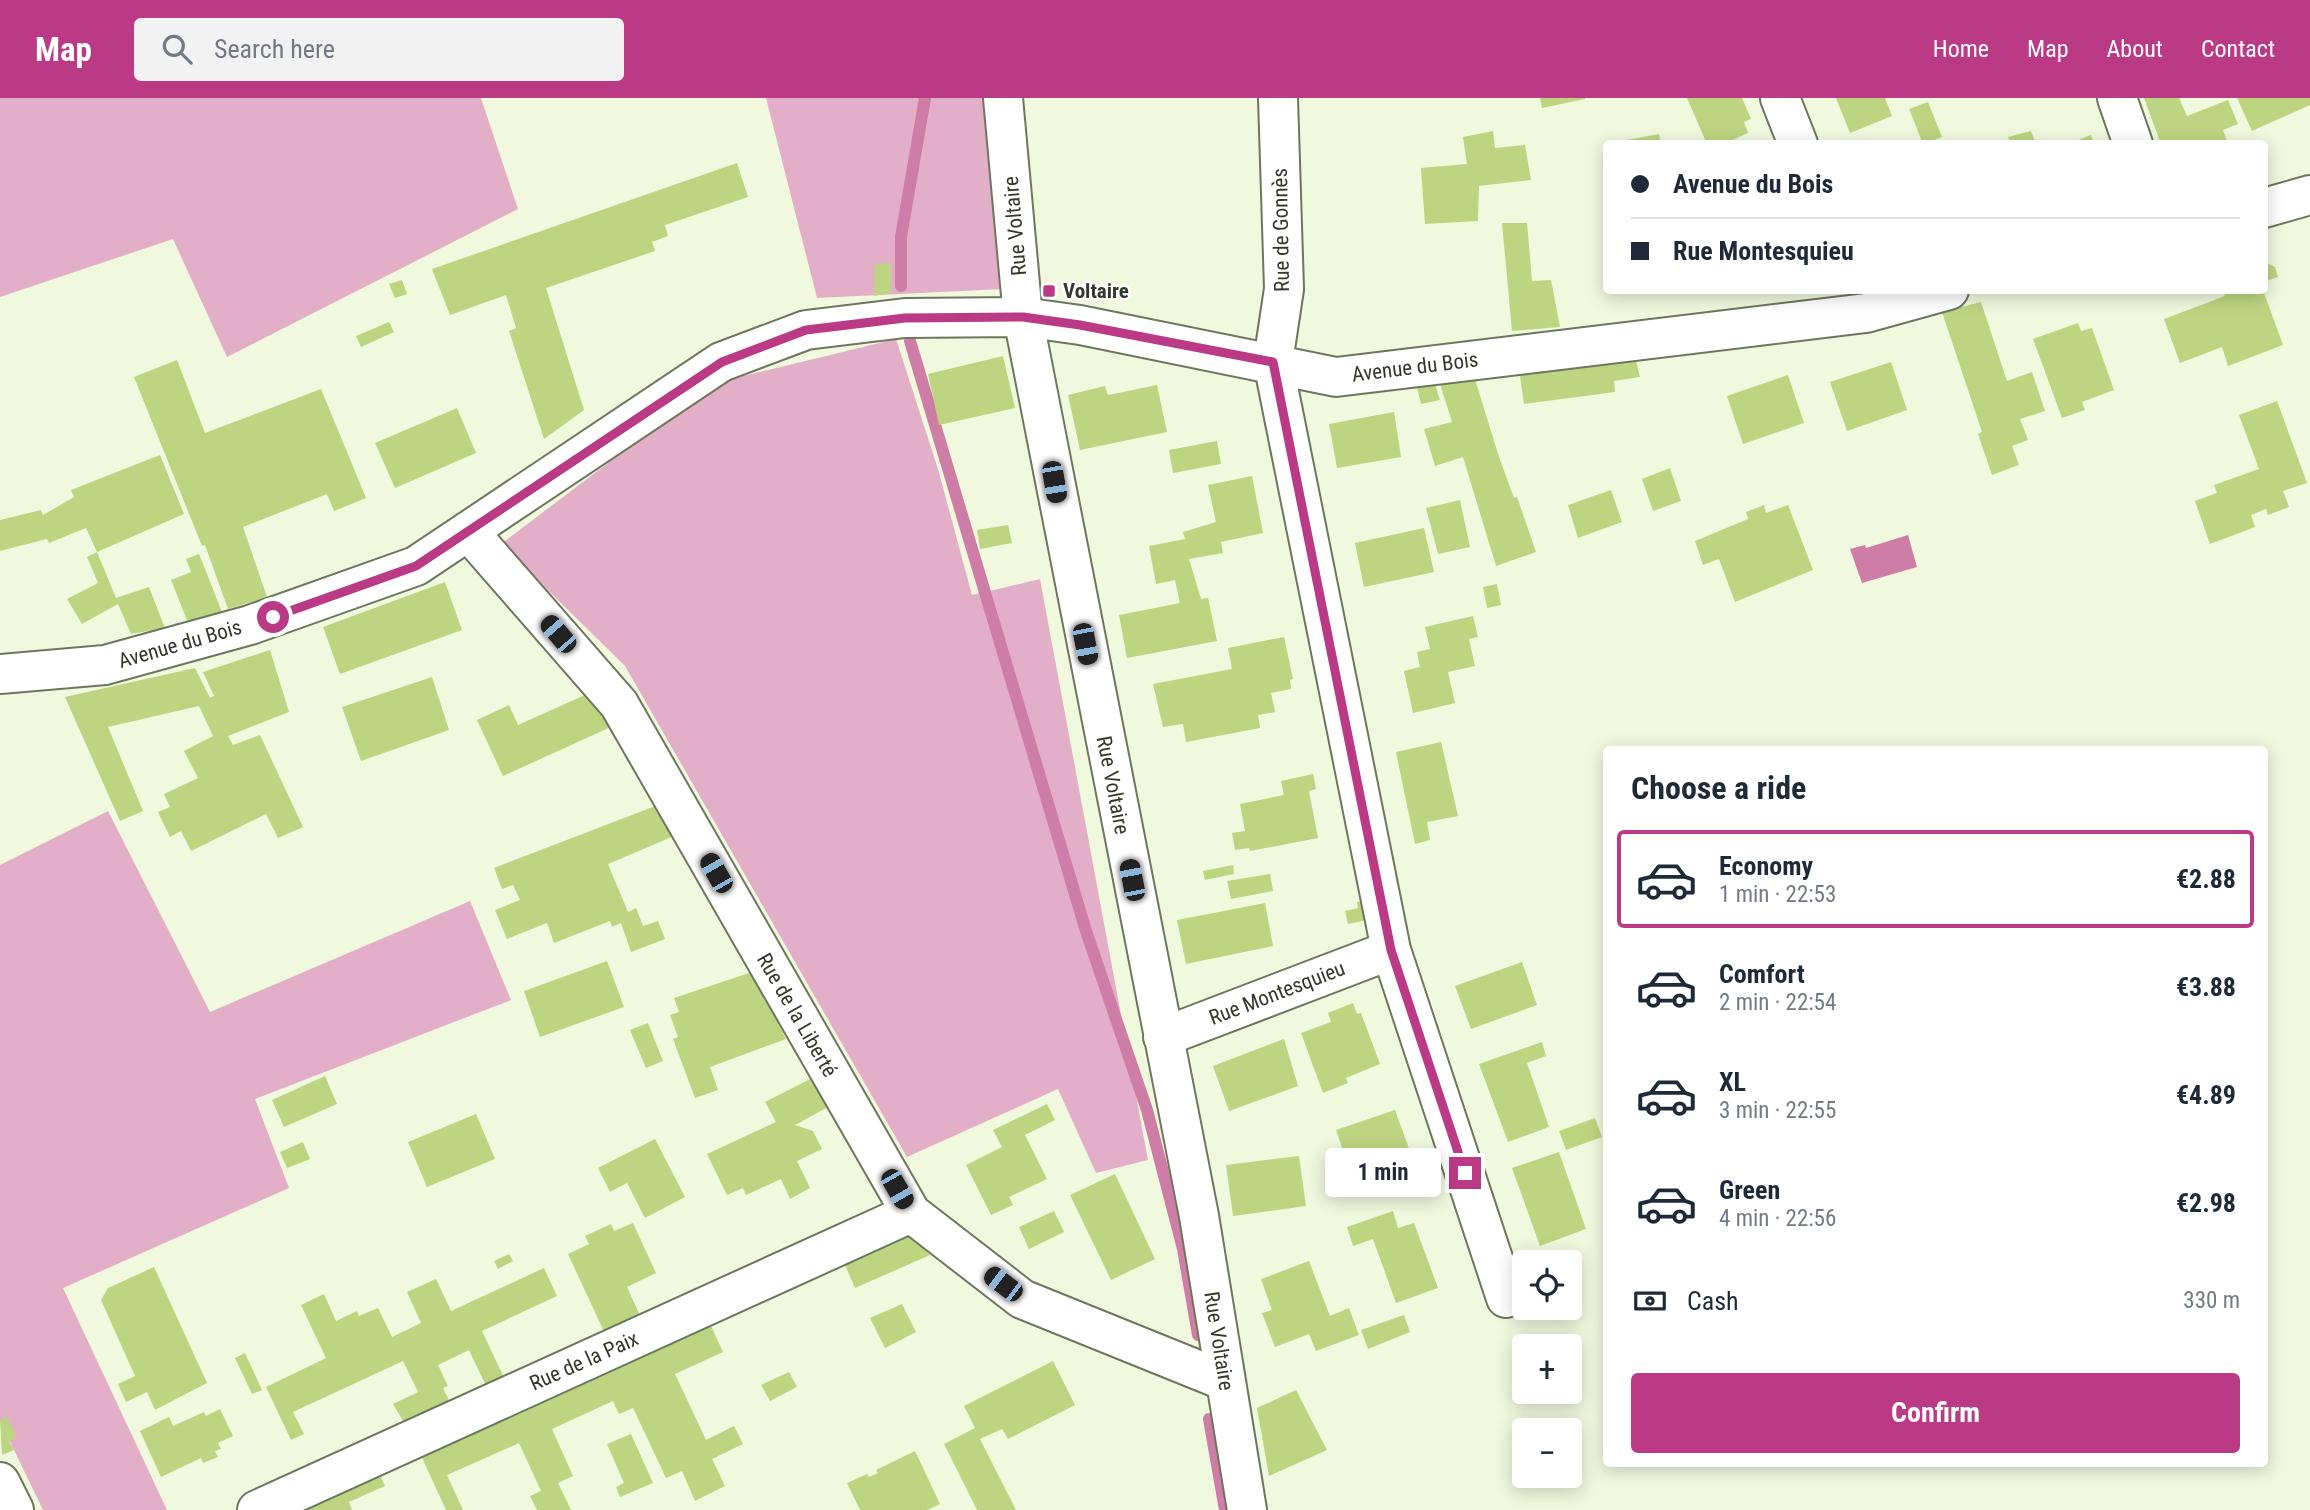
<!DOCTYPE html>
<meta charset="utf-8">
<style>
:root{--surface:#fff;--page:#f2f2f3;--text:#1f2937;--muted:#747a83;--line:#e0e1e3;--accent:#ba3a85}
body{margin:0;font-family:"Roboto Condensed",sans-serif;background:var(--page);color:var(--text);height:100vh;display:flex;flex-direction:column;font-size:26px;white-space:nowrap}
*{box-sizing:border-box;margin:0}
p{font-size:23px;color:var(--muted)}
.icon{flex:none;width:38px;height:38px;fill:none;stroke:currentColor;stroke-width:2;stroke-linecap:round;stroke-linejoin:round}
.map{position:relative;flex:1;overflow:hidden}
.panel{position:absolute;left:1603px;top:648px;width:665px;height:721px;display:flex;flex-direction:column;background:var(--surface);border-radius:7px;box-shadow:0 4px 18px #0003}
.panel>*{flex:none}
.guide{position:absolute;left:1603px;top:42px;width:665px;height:154px;border-radius:7px;box-shadow:0 4px 18px #0003;display:grid;align-content:center;height:154px;padding:0 28px;background:var(--surface)}
.tools{position:absolute;left:1512px;top:1152px;display:grid;gap:14px}
.tools a{display:grid;place-items:center;width:70px;height:70px;border-radius:7px;background:var(--surface);box-shadow:0 4px 18px #0003;font-size:35px}
.end{position:absolute;width:32px;height:32px;margin:-16px;border:9px solid #ba3a85;background:#fff;box-shadow:0 0 0 4px #fff}
.from{border-radius:50%}
.bubble{position:absolute;height:49px;border-radius:7px;background:var(--surface);box-shadow:0 4px 18px #0003;font-size:23px;font-weight:700;line-height:49px;text-align:center}
.car{position:absolute;width:21px;height:42px;margin:-21px -10px;border-radius:9px;box-shadow:0 0 5px 2px #0007;background:linear-gradient(#222 24%,#8ab4d8 0 40%,#222 0 76%,#8ab4d8 0 86%,#222 0)}
.guide b{display:flex;align-items:center;gap:24px;height:66px;font-size:26px}
.guide b+b{border-top:2px solid var(--line)}
.guide i{width:18px;height:18px;background:var(--text)}
ul{padding:0;list-style:none}
li{display:flex;align-items:center;gap:21px;height:98px;margin:0 14px 10px;padding:0 14px;border:4px solid transparent;border-radius:7px}
li div{flex:1}
li b{display:block;font-size:26px}
li em{font-style:normal;font-weight:700}
li.current{border-color:var(--accent)}
li>.icon{width:63px;height:63px;stroke-width:1.5}
h2{padding:0 28px;font-size:32px;line-height:84px}
.pay{display:flex;align-items:center;gap:18px;height:77px;padding:0 28px;font-size:26px}
.pay p{margin-inline-start:auto}
.primary-button{display:flex;gap:14px;margin-top:auto;padding:14px 28px}
.primary-button a{flex:1;height:80px;border-radius:7px;background:var(--accent);color:#fff;font-size:28px;font-weight:700;line-height:80px;text-align:center}
header{display:flex;align-items:center;gap:42px;box-sizing:border-box;height:98px;padding:0 35px;background:var(--accent);color:#fff}
header strong{font-size:33px}
nav{display:flex;gap:38px;margin-inline-start:auto;font-size:24px}
.search{width:490px;height:63px;background:var(--page);display:flex;align-items:center;gap:18px;box-sizing:border-box;padding:0 24px;border-radius:7px;color:var(--muted);font-size:26px}
.map>svg:first-child{display:block}
.green{fill:#e3afc8}
.water{fill:#ce7da6}
.lines{fill:none;stroke-linecap:round;stroke-linejoin:round}
.stream{stroke:#ce7da6;stroke-width:12}
.building{fill:#bdd581}
.street-casing{stroke:#6e765e;stroke-width:42}
.street{stroke:#fff;stroke-width:38}
.route{stroke:#ba3a85;stroke-width:9}
.poi-dot{fill:#ba3a85;stroke:#fff;stroke-width:2.5}
.labels{text-anchor:middle;dominant-baseline:central;stroke-width:5;stroke-linejoin:round;paint-order:stroke}
.street-label{font-size:21px;fill:#33372c;stroke:#fff}
.poi-label{font-size:21px;font-weight:bold;fill:#33372c;stroke:#fff;text-anchor:start}
</style>
<header>
<strong>Map</strong>
<div class="search"><svg class="icon" aria-label="search" viewBox="0 0 24 24"><circle cx="10" cy="10" r="6"/><path d="M15 15l6 6"/></svg>Search here</div>
<nav><a>Home</a><a>Map</a><a>About</a><a>Contact</a></nav>
</header>
<div class="map">
<svg width="2310" height="1412" viewBox="0 0 2310 1412">
<rect width="100%" height="100%" fill="#f0f8de"/>
<path class="green" d="M0,0H481L518,111L227,259L173,141L0,199Z
M766,0H992L1003,191L817,200Z
M896,241L938,371L972,497L1040,481L1148,1062L1096,1075L1058,991L907,1059L625,568L501,446L678,312L727,282Z
M108,713L210,914L470,803L511,902L255,1001L289,1090L63,1190L167,1412H43L0,1323V767Z"/>
<path class="water" d="M1908,437L1917,469L1862,485L1850,451L1865,447L1866,450Z"/>
<g class="lines">
<path class="stream" d="M901,188V139L925,0
M910,243L1086,833L1147,1012L1183,1151L1198,1237
M1209,1321L1225,1412"/>
</g>
<path class="building" d="M1540,0H1585V1L1542,10Z
M1687,0H1742L1751,21L1744,24L1748,35L1724,46H1707Z
M1836,0H1885L1892,18L1850,35Z
M2144,0H2179L2187,18L2228,2L2238,26L2223,32L2228,46H2161Z
M2237,0H2310V7L2252,33Z
M1928,4L1942,39L1923,46L1909,11Z
M1493,33L1495,50L1525,47L1531,82L1479,88L1478,123L1425,126L1421,70L1467,66L1463,39Z
M2031,33L2036,46H2011L2008,39Z
M1659,36L1661,46H1628L1627,42Z
M2091,37L2094,46H2071V45Z
M737,65L748,99L665,127L668,138L652,144L655,153L546,190L584,312L544,341L509,233L516,230L506,197L450,217L432,171Z
M1502,125H1527L1532,183L1551,182L1560,229L1512,233Z
M2264,164L2275,169L2278,179L2264,184Z
M891,165V195L874,198L875,166Z
M402,182L407,196L395,200L389,186Z
M2223,192H2263L2283,247L2228,268L2222,249L2180,265L2164,221L2225,198Z
M1981,204L2007,283L2032,274L2045,313L2020,321L2028,342L2012,348L2019,367L1992,377L1978,336L1982,334L1942,214Z
M389,224L394,234L361,249L356,238Z
M2078,225L2081,233L2092,230L2114,292L2082,304L2085,312L2062,320L2033,241Z
M1634,254L1640,279L1614,283L1615,294L1524,306L1519,271Z
M1003,258L1015,310L939,327L928,276Z
M177,262L205,335L321,291L366,400L334,413L327,396L243,429L267,499L228,511L205,447L202,448L134,279Z
M1891,264L1907,312L1847,333L1830,284Z
M1788,277L1804,325L1743,346L1727,298Z
M1474,278L1499,359L1514,400L1517,399L1536,454L1496,468L1463,359L1435,368L1424,331L1452,324L1439,283Z
M1434,283L1440,302L1421,306L1416,285Z
M1157,287L1167,334L1080,352L1068,297L1105,288L1108,297Z
M2277,303L2307,385L2283,393L2289,409L2268,417L2266,411L2251,417L2255,429L2210,446L2195,403L2217,395L2214,387L2259,371L2239,317Z
M457,310L476,355L395,390L375,345Z
M1394,314L1401,359L1337,370L1329,326Z
M1217,343L1221,366L1173,375L1169,352Z
M160,357L184,416L97,454L86,430L49,445L47,441L0,453V422L41,412L43,417L74,399L71,392Z
M1670,370L1681,403L1653,413L1642,381Z
M1252,378L1263,435L1221,444L1223,455L1189,461L1201,501L1208,500L1217,543L1127,560L1119,517L1180,505L1175,482L1156,486L1149,448L1185,441L1183,434L1216,424L1208,387Z
M1611,392L1622,424L1578,440L1568,407Z
M1460,402L1470,449L1438,456L1426,410Z
M1764,407L1766,415L1788,407L1813,472L1735,504L1719,461L1703,467L1695,443L1748,421L1746,414Z
M1008,427L1012,445L980,451L977,432Z
M1424,430L1434,474L1364,489L1355,445Z
M97,454L116,500L149,489L165,530L131,536L118,506L82,526L67,501L98,485L87,459Z
M199,456L222,514L188,525L171,482L191,474L186,461Z
M445,484L462,532L340,576L323,529Z
M1497,486L1501,507L1487,510L1483,489Z
M1473,518L1478,539L1469,541L1475,568L1448,574L1455,605L1413,615L1404,573L1420,569L1417,554L1430,551L1425,529Z
M1284,539L1293,581L1290,582L1291,591L1271,595L1275,614L1258,617L1260,630L1186,644L1183,626L1163,629L1153,586L1232,571L1228,550Z
M270,552L289,614L228,638L233,647L260,637L303,729L278,740L266,716L191,753L181,733L170,739L158,714L170,709L164,696L198,680L184,653L213,638L199,608L108,629L143,713L120,723L65,599L195,570L210,600L214,598L203,574Z
M432,579L449,632L361,663L342,609Z
M596,592L613,628L503,678L477,622L509,607L518,627Z
M1441,644L1458,718L1427,724L1430,742L1415,746L1396,654Z
M1313,676L1316,691L1309,693L1318,740L1250,753L1249,750L1235,752L1232,735L1245,733L1240,706L1284,697L1281,683Z
M658,707L674,738L608,766L628,814L636,810L643,828L658,823L665,841L631,854L621,825L612,829L610,823L554,845L547,825L507,841L495,812L520,802L513,787L502,791L494,770Z
M1233,767L1234,776L1205,782L1203,773Z
M1270,776L1273,793L1231,801L1227,783Z
M1363,803L1367,822L1348,826L1345,813L1358,810L1357,804Z
M1265,805L1273,848L1186,866L1177,822Z
M607,863L624,909L540,939L524,893Z
M1522,864L1537,907L1471,931L1455,888Z
M752,874L786,941L710,969L718,992L695,1000L673,941L678,939L670,917L679,914L674,900Z
M1353,905L1357,916L1361,915L1380,966L1346,980L1348,985L1323,995L1301,935L1331,924L1328,915Z
M648,925L663,963L646,970L630,932Z
M1284,941L1298,988L1229,1013L1213,968Z
M1542,944L1546,958L1527,965L1549,1029L1508,1044L1479,966Z
M325,978L337,1006L284,1029L272,1002Z
M812,980L830,1008L795,1027L813,1033L822,1051L797,1063L810,1090L790,1101L781,1081L746,1097L743,1090L727,1097L707,1056L776,1024L765,1004Z
M1047,1006L1055,1022L1025,1037L1047,1081L1009,1099L1013,1107L991,1117L966,1067L1002,1049L993,1032Z
M1395,1012L1411,1056L1351,1076L1336,1032Z
M476,1016L495,1061L427,1089L408,1044Z
M1595,1020L1602,1039L1566,1052L1559,1033Z
M655,1041L685,1099L645,1120L627,1085L610,1094L598,1070Z
M303,1044L310,1061L287,1070L280,1054Z
M1559,1054L1586,1131L1540,1148L1512,1070Z
M1299,1058L1306,1108L1233,1118L1226,1067Z
M1115,1076L1155,1161L1111,1182L1070,1097Z
M1054,1113L1064,1134L1029,1151L1019,1129Z
M1393,1113L1398,1130L1414,1125L1438,1190L1396,1205L1373,1141L1353,1148L1347,1129Z
M633,1125L656,1175L627,1189L642,1222L606,1238L568,1156L589,1146L585,1138L611,1126L614,1133Z
M906,1130L930,1157L855,1190L841,1158Z
M509,1156L513,1163L498,1171L494,1163Z
M1309,1163L1330,1218L1349,1210L1359,1237L1316,1253L1309,1236L1275,1249L1262,1215L1272,1212L1261,1181Z
M154,1169L207,1285L155,1312L147,1294L126,1304L118,1286L135,1278L101,1202L108,1190Z
M544,1170L557,1198L482,1233L506,1284L488,1292L469,1252L438,1267L448,1288L443,1290L452,1308L406,1328L393,1306L418,1294L403,1263L293,1314L304,1336L291,1342L266,1289L326,1260L301,1207L324,1196L336,1223L357,1213L359,1218L378,1210L392,1239L421,1225L407,1194L436,1181L451,1213Z
M902,1206L916,1234L885,1250L870,1220Z
M1404,1217L1410,1234L1368,1251L1361,1232Z
M707,1219L723,1254L675,1276L706,1342L734,1328L743,1346L712,1361L725,1388L695,1403L682,1373L666,1380L633,1310L619,1316L613,1303L552,1331L573,1378L558,1385L571,1412H537L530,1398L541,1393L519,1345L447,1377L463,1412H446L418,1351Z
M245,1255L262,1292L252,1296L235,1260Z
M1053,1263L1075,1307L1008,1341L1002,1331L980,1341L1016,1412H977L944,1346L975,1330L964,1308Z
M789,1274L797,1289L770,1303L761,1287Z
M1296,1292L1327,1352L1269,1378L1257,1310Z
M220,1311L233,1338L218,1345L221,1351L215,1353L218,1359L203,1365L201,1360L161,1379L140,1333L169,1319L173,1328L204,1314L206,1318Z
M7,1319L17,1339L9,1343L14,1352L2,1357L0,1322Z
M631,1336L653,1385L620,1399L616,1389L624,1385L607,1346Z
M915,1353L940,1406L927,1412H860L847,1385L867,1376L869,1379L878,1375L876,1372Z
M377,1370L385,1388L349,1404L352,1412H282Z"/>
<g class="lines">
<g class="street-casing">
<path id="street" d="M1003,0L1023,219L1199,1118L1247,1412
M1278,0L1284,191L1273,264L1391,852L1506,1200
M1780,0L1798,46
M2117,0L2133,46
M2264,110L2310,97
M468,433L619,606L911,1115L1022,1201L1225,1283
M0,576L105,567L250,527L416,468L721,264L806,232L905,220L1023,219L1080,227L1336,279L1866,215L1949,192
M1163,939L1391,852
M0,1384L14,1412
M257,1412L911,1115"/>
</g>
<use href="#street" class="street"/>
</g>
<g class="lines">
<path class="route" d="M273,519L416,468L722,264L806,232L905,220L1023,219L1080,227L1273,264L1391,852L1465,1075"/>
</g>
<rect class="poi-dot" x="1042" y="186" width="14" height="14" rx="3.5"/>
<g class="labels">
<g class="street-label">
<text transform="translate(1015 128) rotate(-95)">Rue Voltaire</text>
<text transform="translate(1281 132) rotate(-91)">Rue de Gonnès</text>
<text transform="translate(1415 269) rotate(-7)">Avenue du Bois</text>
<text transform="translate(180 546) rotate(-16)">Avenue du Bois</text>
<text transform="translate(1113 687) rotate(79)">Rue Voltaire</text>
<text transform="translate(1277 895) rotate(-21)">Rue Montesquieu</text>
<text transform="translate(797 917) rotate(60)">Rue de la Liberté</text>
<text transform="translate(1219 1243) rotate(81)">Rue Voltaire</text>
<text transform="translate(584 1263) rotate(-24)">Rue de la Paix</text>
</g>
<g class="poi-label">
<text x="1063" y="193">Voltaire</text>
</g>
</g>
</svg>
<div class="tools">
<a><svg class="icon" aria-label="locate" viewBox="0 0 24 24"><circle cx="12" cy="12" r="6"/><path d="M12 2v4M12 18v4M2 12h4M18 12h4"/></svg></a>
<a>+</a>
<a>−</a>
</div>
<i class="end from" style="left:273px;top:519px"></i>
<i class="end" style="left:1465px;top:1075px"></i>
<div class="bubble" style="left:1325px;top:1050px;width:116px">1 min</div>
<i class="car" style="left:1054px;top:384px;rotate:170deg"></i>
<i class="car" style="left:558px;top:536px;rotate:319deg"></i>
<i class="car" style="left:1085px;top:546px;rotate:169deg"></i>
<i class="car" style="left:716px;top:775px;rotate:330deg"></i>
<i class="car" style="left:1132px;top:782px;rotate:349deg"></i>
<i class="car" style="left:897px;top:1091px;rotate:150deg"></i>
<i class="car" style="left:1003px;top:1186px;rotate:307deg"></i>
<div class="guide">
<b><i class="from"></i>Avenue du Bois</b>
<b><i></i>Rue Montesquieu</b>
</div>
<section class="panel">
<h2>Choose a ride</h2>
<ul>
<li class="current"><svg class="icon" aria-label="car" viewBox="0 0 24 24"><path d="M5 17H2v-5l4-1 3-4h7l3 4 3 1v5h-3M9 17h6M6 11h13"/><circle cx="7" cy="17" r="2"/><circle cx="17" cy="17" r="2"/></svg><div><b>Economy</b><p>1 min · 22:53</p></div><em>€2.88</em></li>
<li><svg class="icon" aria-label="car" viewBox="0 0 24 24"><path d="M5 17H2v-5l4-1 3-4h7l3 4 3 1v5h-3M9 17h6M6 11h13"/><circle cx="7" cy="17" r="2"/><circle cx="17" cy="17" r="2"/></svg><div><b>Comfort</b><p>2 min · 22:54</p></div><em>€3.88</em></li>
<li><svg class="icon" aria-label="car" viewBox="0 0 24 24"><path d="M5 17H2v-5l4-1 3-4h7l3 4 3 1v5h-3M9 17h6M6 11h13"/><circle cx="7" cy="17" r="2"/><circle cx="17" cy="17" r="2"/></svg><div><b>XL</b><p>3 min · 22:55</p></div><em>€4.89</em></li>
<li><svg class="icon" aria-label="car" viewBox="0 0 24 24"><path d="M5 17H2v-5l4-1 3-4h7l3 4 3 1v5h-3M9 17h6M6 11h13"/><circle cx="7" cy="17" r="2"/><circle cx="17" cy="17" r="2"/></svg><div><b>Green</b><p>4 min · 22:56</p></div><em>€2.98</em></li>
</ul>
<div class="pay"><svg class="icon" aria-label="cash" viewBox="0 0 24 24"><path d="M3 7h18v10H3z"/><circle cx="12" cy="12" r="2"/></svg>Cash<p>330 m</p></div>
<div class="primary-button"><a>Confirm</a></div>
</section>
</div>
